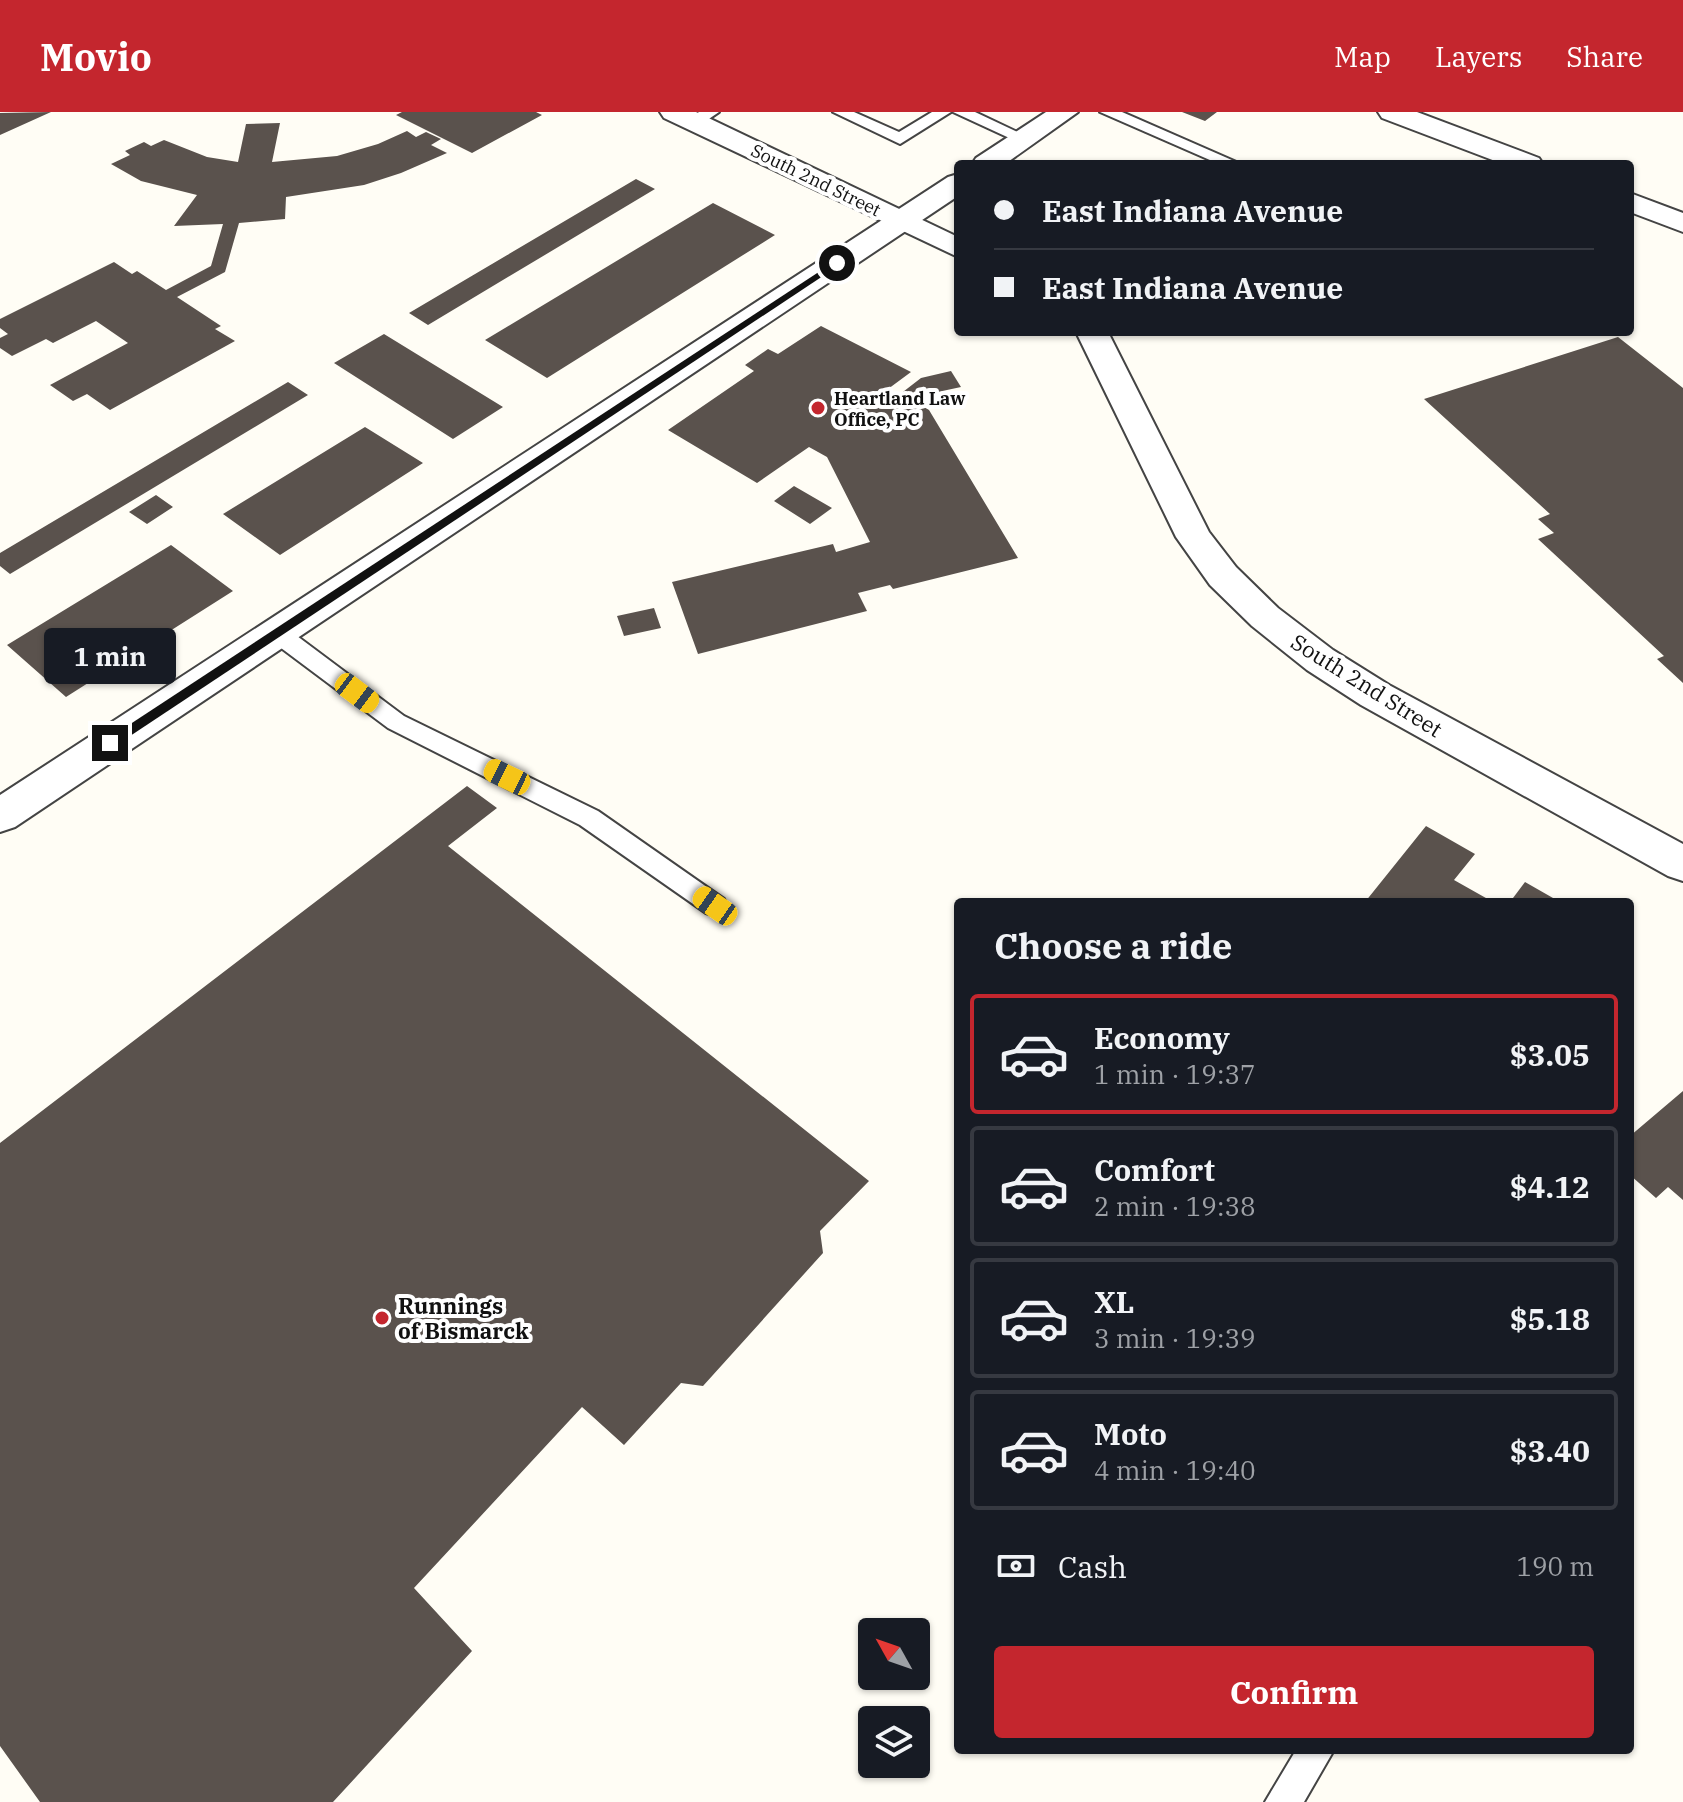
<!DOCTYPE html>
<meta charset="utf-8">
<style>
:root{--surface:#171b24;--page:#20242c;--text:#f1f3f6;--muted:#9ea1a6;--line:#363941;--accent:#c4262e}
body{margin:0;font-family:"IBM Plex Serif",serif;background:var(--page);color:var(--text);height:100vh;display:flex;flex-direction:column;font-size:30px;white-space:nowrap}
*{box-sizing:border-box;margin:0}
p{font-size:26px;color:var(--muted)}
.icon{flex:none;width:44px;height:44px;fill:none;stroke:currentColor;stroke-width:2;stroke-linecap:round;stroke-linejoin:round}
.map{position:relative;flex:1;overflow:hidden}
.panel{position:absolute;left:954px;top:786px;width:680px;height:856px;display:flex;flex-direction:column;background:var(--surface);border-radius:8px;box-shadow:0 2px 6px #0004}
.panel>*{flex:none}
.banner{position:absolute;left:954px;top:48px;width:680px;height:176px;border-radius:8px;box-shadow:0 2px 6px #0004;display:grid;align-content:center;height:176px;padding:0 40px;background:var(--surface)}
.needle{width:52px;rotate:310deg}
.tools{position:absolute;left:858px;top:1506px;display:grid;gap:16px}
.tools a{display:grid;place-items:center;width:72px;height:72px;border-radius:8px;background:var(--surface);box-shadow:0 2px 6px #0004;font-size:40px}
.end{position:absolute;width:36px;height:36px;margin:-18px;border:10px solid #111;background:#fff;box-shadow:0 0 0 4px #fff}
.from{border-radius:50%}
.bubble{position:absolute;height:56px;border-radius:8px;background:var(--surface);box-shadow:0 2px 6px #0004;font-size:26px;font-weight:800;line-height:56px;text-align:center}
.car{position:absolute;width:24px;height:48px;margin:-24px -12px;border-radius:10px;box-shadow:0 0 6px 2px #0007;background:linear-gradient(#f5c518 24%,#345 0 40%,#f5c518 0 76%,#345 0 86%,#f5c518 0)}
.banner b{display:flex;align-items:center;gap:28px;height:76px;font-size:30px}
.banner b+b{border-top:2px solid var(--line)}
.banner i{width:20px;height:20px;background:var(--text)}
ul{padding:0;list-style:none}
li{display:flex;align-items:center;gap:24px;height:120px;margin:0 16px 12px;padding:0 24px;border:4px solid var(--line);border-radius:8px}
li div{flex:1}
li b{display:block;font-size:30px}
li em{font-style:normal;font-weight:800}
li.current{border-color:var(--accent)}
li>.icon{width:72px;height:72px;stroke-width:1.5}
h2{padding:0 40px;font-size:36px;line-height:96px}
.pay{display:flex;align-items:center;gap:20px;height:88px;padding:0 40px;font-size:30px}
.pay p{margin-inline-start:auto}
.action{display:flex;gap:16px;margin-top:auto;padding:16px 40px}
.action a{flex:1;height:92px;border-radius:8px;background:var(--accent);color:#fff;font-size:32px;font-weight:800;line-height:92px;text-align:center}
header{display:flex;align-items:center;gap:48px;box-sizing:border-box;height:112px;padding:0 40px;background:var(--accent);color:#fff}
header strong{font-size:38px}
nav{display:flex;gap:44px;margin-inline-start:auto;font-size:28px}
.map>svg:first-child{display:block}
.building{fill:#5a524d}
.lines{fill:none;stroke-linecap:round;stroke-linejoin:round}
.service-casing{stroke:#444;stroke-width:4}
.minor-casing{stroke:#444;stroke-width:4}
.tertiary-casing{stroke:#444;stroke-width:4}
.service{fill:#fff;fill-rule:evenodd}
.minor{fill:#fff;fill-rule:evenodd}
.tertiary{fill:#fff;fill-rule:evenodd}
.route{fill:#111}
.poi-dot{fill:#c4262e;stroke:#fff;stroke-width:3}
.labels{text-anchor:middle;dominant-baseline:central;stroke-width:8;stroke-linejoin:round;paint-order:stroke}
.far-street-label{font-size:18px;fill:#111;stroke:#fff}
.far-poi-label{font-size:18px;font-weight:bold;fill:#111;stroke:#fff;text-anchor:start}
.street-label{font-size:22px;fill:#111;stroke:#fff}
.poi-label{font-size:22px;font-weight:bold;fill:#111;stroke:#fff;text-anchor:start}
</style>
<header>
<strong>Movio</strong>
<nav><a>Map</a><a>Layers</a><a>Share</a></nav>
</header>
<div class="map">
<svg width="1683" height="1690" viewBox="0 0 1683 1690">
<rect width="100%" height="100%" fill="#fffdf5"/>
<path class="building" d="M51,0L0,23V1Z
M402,0H536L542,3L472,41L396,3Z
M1182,0H1217L1205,9Z
M280,11L272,50L337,44L378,32L407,19L416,25L426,20L441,27L431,33L447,41L401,61L364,73L286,85L285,107L239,111L225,160L177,185L221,214L215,217L235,229L110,298L87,282L73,289L50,273L128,231L96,209L53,231L46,227L12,244L0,236V226L8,222L0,216V207L114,150L132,162L137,159L166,178L211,154L223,112L174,114L197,83L141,69L111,52L130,43L125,39L144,30L151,34L164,28L207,45L238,50L246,12Z
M636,67L655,77L428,213L409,201Z
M713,91L775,123L547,266L485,228Z
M821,214L911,260L888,277L899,283L921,266L951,259L961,275L933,281L919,292L929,298L1018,446L893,477L890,473L858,481L867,499L698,542L672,470L833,432L836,440L870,430L827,345L809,335L757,371L668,318L754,259L745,253L768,237L778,242Z
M384,222L503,295L453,327L334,251Z
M1618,225L1683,276V571L1657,547L1664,544L1538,427L1554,421L1538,407L1550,402L1424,287Z
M288,270L308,283L10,462L0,454V441Z
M365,315L423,351L280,443L223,402Z
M794,374L832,396L810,412L774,389Z
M156,383L173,395L147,412L129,400Z
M171,433L233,479L66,585L7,533Z
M654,496L661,516L624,524L617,504Z
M467,674L497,696L448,734L869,1069L820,1119L823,1141L703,1274L681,1271L624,1333L582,1295L414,1476L472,1539L333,1690H40L0,1634V1031Z
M1426,714L1475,742L1454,768L1493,790H1365Z
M1525,770L1560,790H1510Z
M1683,979V1088L1668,1075L1656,1086L1630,1063V1024Z"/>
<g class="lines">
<g class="service-casing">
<path id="service" d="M699,0H719L700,13H688V7Z
M833,0H854L899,20L932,0H951L900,32Z
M953,0H975L1032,27L1024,32L1018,30Z
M1100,0H1122L1241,52H1219Z
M277,513L285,515L404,604L598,699L724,787L728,794L724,801L715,804L706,801L580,713L388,616L269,527L266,521L269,515Z
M1296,1638H1334L1304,1690H1265Z"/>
</g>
<g class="minor-casing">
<path id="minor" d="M660,0H696L958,125V145L664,6Z
M1076,220H1108L1209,420L1236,455L1278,496L1333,538L1389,573L1683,732V769L1668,764L1361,593L1307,558L1252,514L1210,473L1176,425Z"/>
</g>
<g class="tertiary-casing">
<path id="tertiary" d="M1046,0H1078L1005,52H972L976,46Z
M1378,0H1417L1539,46L1543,52H1503L1382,6Z
M958,62V84L15,715L0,720V683L948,65Z
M1630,81L1683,101V120L1630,100Z"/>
</g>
<use href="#service" class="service"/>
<use href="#minor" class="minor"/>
<use href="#tertiary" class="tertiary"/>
</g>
<path class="route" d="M837,148L841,152L115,634H106V628Z"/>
<g class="poi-dot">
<circle cx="818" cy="296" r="8"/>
<circle cx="382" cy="1206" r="8"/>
</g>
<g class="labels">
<g class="far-street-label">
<text transform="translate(816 68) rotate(26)">South 2nd Street</text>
</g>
<g class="far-poi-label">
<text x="834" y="286">Heartland Law<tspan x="834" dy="21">Office, PC</tspan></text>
</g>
<g class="street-label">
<text transform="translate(1367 573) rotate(32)">South 2nd Street</text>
</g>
<g class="poi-label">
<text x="398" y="1193">Runnings<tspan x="398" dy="25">of Bismarck</tspan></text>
</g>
</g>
</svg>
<div class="tools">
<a><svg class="needle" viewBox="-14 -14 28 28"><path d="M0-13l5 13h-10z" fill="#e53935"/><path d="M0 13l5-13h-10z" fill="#9ea1a6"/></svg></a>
<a><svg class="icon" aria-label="layers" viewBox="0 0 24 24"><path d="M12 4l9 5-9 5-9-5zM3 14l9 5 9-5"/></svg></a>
</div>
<i class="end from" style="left:837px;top:151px"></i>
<i class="end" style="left:110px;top:631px"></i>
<div class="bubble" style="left:44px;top:516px;width:132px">1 min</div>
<i class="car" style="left:357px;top:581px;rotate:127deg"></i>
<i class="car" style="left:507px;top:665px;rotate:296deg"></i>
<i class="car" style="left:715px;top:794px;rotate:305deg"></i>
<div class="banner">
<b><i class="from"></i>East Indiana Avenue</b>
<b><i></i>East Indiana Avenue</b>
</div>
<section class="panel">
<h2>Choose a ride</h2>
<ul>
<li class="current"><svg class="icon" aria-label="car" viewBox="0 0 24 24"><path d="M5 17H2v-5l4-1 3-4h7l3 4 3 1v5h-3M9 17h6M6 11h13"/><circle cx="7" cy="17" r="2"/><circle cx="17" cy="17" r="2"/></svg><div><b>Economy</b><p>1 min · 19:37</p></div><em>$3.05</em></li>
<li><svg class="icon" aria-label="car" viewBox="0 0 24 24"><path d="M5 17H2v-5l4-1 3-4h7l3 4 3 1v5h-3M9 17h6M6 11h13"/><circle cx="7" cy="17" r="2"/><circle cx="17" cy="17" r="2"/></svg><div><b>Comfort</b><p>2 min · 19:38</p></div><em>$4.12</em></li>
<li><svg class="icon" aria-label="car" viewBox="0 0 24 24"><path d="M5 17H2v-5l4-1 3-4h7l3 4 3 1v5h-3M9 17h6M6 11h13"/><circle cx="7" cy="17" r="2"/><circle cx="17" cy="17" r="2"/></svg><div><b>XL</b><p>3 min · 19:39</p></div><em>$5.18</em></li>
<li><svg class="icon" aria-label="car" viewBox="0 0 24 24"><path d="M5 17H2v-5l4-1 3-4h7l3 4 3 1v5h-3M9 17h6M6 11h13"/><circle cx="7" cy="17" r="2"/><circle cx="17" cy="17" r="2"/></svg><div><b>Moto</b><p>4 min · 19:40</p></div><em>$3.40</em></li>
</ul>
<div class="pay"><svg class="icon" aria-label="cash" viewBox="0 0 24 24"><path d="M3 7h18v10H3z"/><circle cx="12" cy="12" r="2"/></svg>Cash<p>190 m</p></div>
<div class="action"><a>Confirm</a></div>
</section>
</div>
